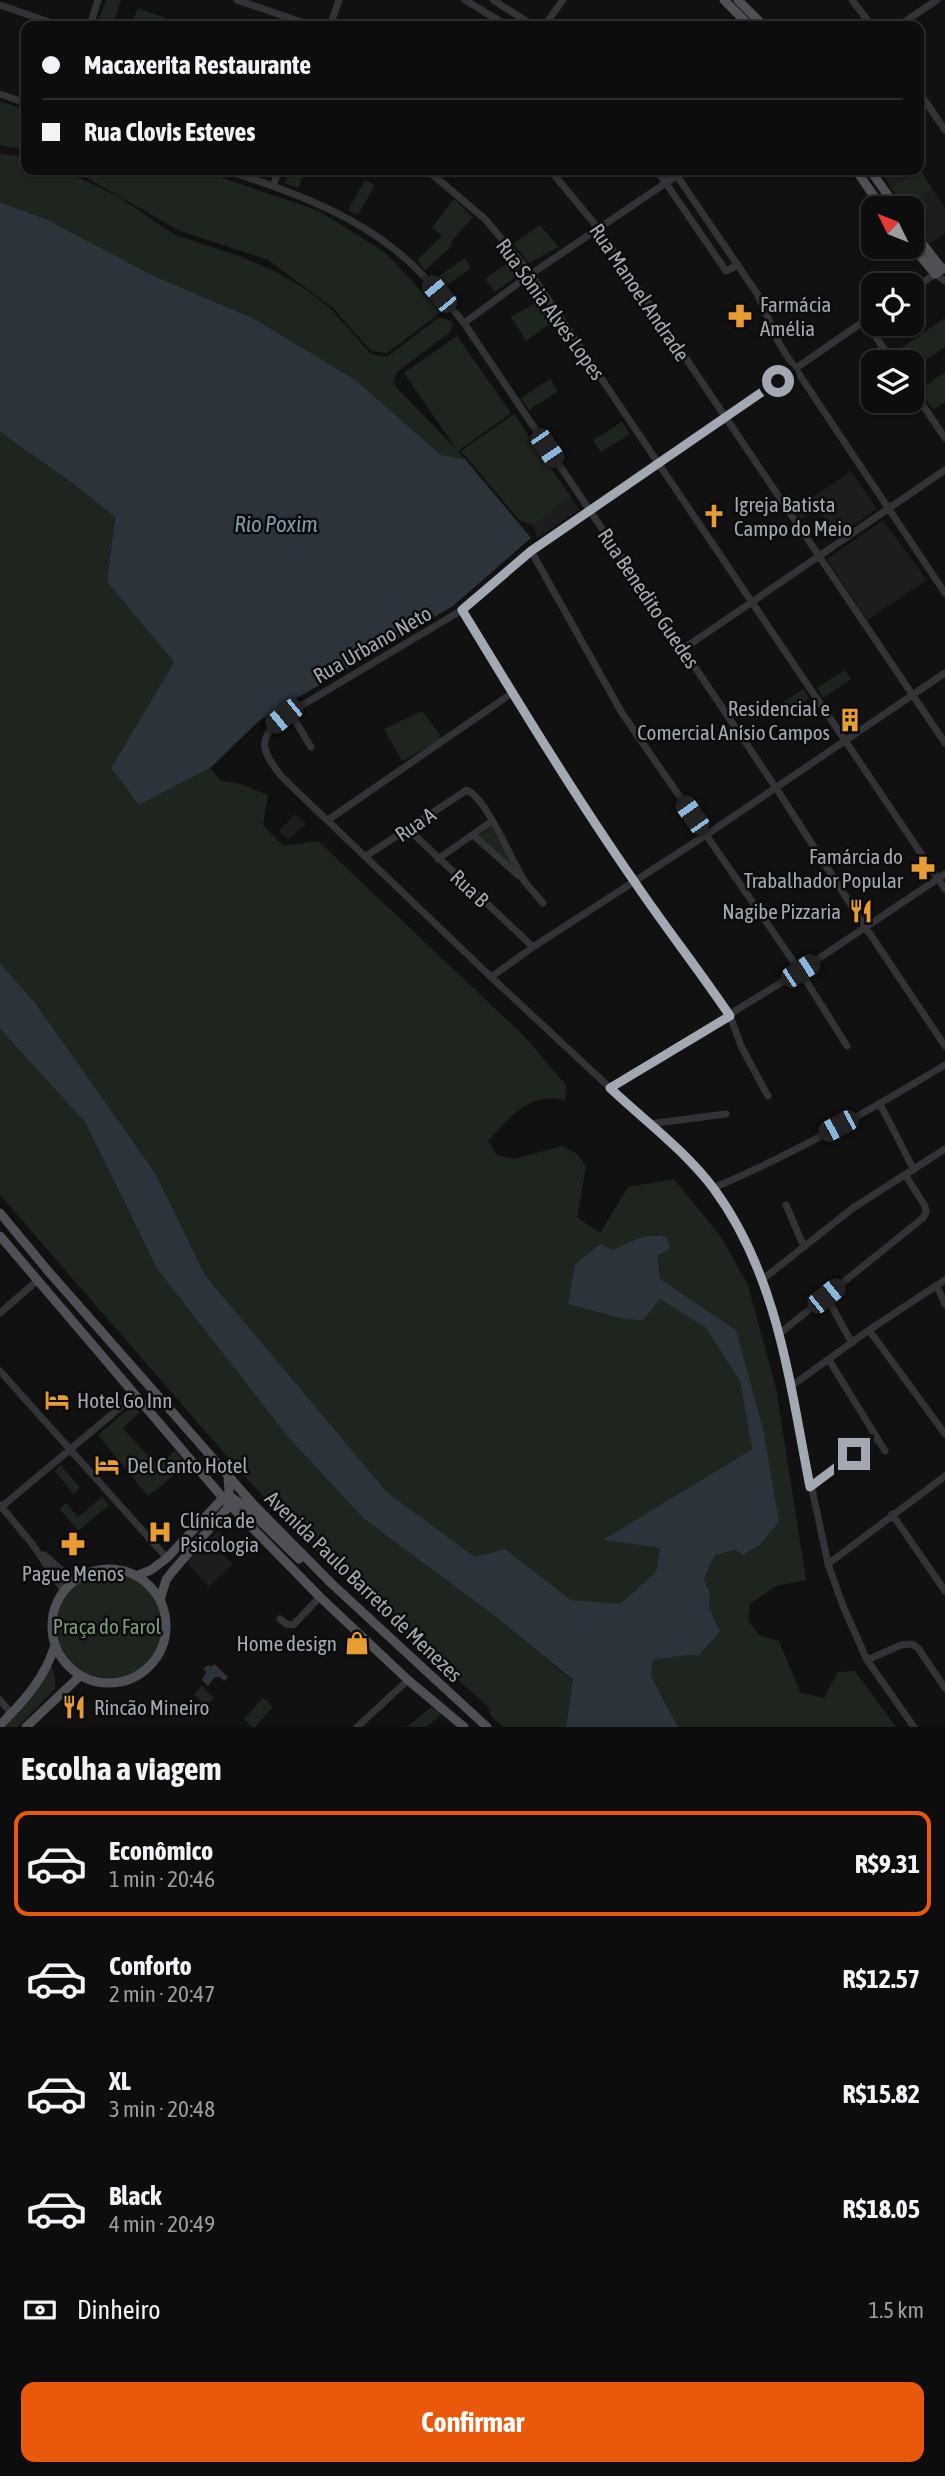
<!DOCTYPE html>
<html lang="pt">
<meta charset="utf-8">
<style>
:root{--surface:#0d0d0e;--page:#1b1b1c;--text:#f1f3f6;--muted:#9a9c9e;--line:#2d2d2e;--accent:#ea580c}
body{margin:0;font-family:"Asap Condensed",sans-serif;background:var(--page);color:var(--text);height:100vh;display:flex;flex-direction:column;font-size:26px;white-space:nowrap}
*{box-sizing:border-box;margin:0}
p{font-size:23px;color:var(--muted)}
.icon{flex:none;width:38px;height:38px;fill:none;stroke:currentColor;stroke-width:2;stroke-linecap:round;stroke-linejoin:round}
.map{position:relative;height:1727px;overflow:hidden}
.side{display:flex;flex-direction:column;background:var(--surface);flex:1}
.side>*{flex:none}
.top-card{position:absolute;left:21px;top:21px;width:903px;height:154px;border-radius:14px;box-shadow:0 2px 5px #0004,0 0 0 2px var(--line);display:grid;align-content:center;height:154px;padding:0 21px;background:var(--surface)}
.needle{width:46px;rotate:313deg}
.buttons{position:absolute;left:861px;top:196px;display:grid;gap:14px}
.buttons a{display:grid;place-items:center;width:63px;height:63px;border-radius:14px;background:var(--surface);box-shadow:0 2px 5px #0004,0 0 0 2px var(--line);font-size:35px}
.end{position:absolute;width:32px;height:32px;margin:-16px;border:9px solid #a3a9b2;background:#111;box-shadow:0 0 0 4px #111}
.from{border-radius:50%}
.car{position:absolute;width:21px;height:42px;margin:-21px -10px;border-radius:9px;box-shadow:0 0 5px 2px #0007;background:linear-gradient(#222 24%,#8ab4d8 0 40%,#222 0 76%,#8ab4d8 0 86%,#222 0)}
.top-card b{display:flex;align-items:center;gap:24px;height:66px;font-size:26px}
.top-card b+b{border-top:2px solid var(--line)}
.top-card i{width:18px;height:18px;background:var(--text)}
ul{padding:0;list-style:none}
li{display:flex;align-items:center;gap:21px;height:105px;margin:0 14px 10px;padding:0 7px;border:4px solid transparent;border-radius:14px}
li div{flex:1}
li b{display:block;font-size:26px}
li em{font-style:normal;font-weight:700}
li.current{border-color:var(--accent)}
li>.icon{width:63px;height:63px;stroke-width:1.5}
h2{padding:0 21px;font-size:32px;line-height:84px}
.pay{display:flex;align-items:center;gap:18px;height:77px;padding:0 21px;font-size:26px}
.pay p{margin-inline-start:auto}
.action{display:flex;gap:14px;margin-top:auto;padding:14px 21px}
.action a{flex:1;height:80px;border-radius:14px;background:var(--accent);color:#fff;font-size:28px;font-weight:700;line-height:80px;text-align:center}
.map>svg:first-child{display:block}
.built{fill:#1d1d1f}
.green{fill:#1d251e}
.water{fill:#2b343a}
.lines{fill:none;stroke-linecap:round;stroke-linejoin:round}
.minor{stroke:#323337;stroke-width:7}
.major{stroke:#4e5056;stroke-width:9}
.route{stroke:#a3a9b2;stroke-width:9}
.labels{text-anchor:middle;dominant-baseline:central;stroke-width:5;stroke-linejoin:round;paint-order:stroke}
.street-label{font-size:21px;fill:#a3a9b2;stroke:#0c0c0d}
.poi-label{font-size:21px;fill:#a3a9b2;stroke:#0c0c0d;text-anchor:start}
.park-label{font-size:21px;fill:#7b9c7a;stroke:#0c0c0d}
.water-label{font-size:23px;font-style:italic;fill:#7b99ac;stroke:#0c0c0d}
</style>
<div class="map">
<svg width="945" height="1727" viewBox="0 0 945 1727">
<rect width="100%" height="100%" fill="#111112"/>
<path class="built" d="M880,170H919L891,188Z
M932,189L945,208V234L929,244L912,218V208H906Z
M851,471L877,509L837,536L818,509L801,520L795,510Z
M571,497L579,510L537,538L533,525Z
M883,520L927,580L867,620L827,559Z
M295,814L306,824L288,840L279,831Z
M219,1530L230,1541L220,1552L233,1564L208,1587L187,1562Z"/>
<path class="green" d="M106,0H121L112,26H96Z
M138,8L188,26H131Z
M0,101L26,110V150L0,145Z
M0,154L26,157V170H63L119,197L175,235L242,257L274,271L304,288L331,309L371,354L387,357L438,318H445L453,323L450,332L397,372L393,381L396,387L457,450L404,373L457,336L511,413L458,451L465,459L441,455L357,381L255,319L154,276L46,219L0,202Z
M920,169L932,189L905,208L891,188Z
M73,170H200L319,211L386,253L441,312L387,353L371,351L333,308L268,260L180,231Z
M290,170H305L298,188L285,183Z
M365,180L375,185L358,215L348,210Z
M454,199L473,217L451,242L453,245L425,270L417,260L442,236L432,227Z
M540,225L559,247L529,263L513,244Z
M465,258L471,268L444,287L437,277Z
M513,259L523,272L495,292L485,279Z
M537,302L551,323L526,341L511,317Z
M945,318V347L912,370V362H902L895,352Z
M945,372V402L933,410L920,390Z
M550,379L558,391L529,410L521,398Z
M514,414L571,497L533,525L519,520L461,451Z
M622,422L630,434L601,452L593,440Z
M0,432L72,483L115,517L107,582L174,662L111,768L139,805L210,768L221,781L238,783L268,795L263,825L283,846L318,841L524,1036L566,1085L565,1100C527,1092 511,1117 488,1141L497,1155L514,1159L562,1146L577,1154L586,1167L577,1217L600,1233L628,1187L674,1179L721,1237L748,1285L776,1388L806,1580L776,1586L750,1604L748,1620L759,1635L779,1641L800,1692L824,1698L838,1672L855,1671L896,1727H678L651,1676L653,1660L688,1655L698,1656L710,1593L704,1579L715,1555L735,1550L743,1555L760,1545L779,1522L736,1330L660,1279L658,1234C613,1239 595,1271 568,1304L623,1319L660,1298L705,1327L740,1381L752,1449L604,1540L660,1548L657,1572L620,1605L571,1600L505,1549L475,1557L387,1492L205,1275L156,1174L36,1004L0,963Z
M845,670L851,679L823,698L817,688Z
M803,689L809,698L782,717L775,708Z
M422,711L443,739L402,761L384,729Z
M491,826L514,868L479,836Z
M0,1029L85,1122L157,1269L288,1437L364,1519L492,1614L573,1681L566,1727H503L491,1716L488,1707L317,1551L244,1476L0,1195Z
M134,1404L140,1412L123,1428L157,1466L175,1451L187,1465L148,1496L98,1435Z
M61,1465L80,1488L73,1494L55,1471Z
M102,1497L109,1505L78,1531L60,1509L66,1503L78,1517Z
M52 1626a57 57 0 1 1 114 0a57 57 0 1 1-114 0Z
M51,1665L55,1677V1689L18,1727H4L27,1702Z
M202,1686L214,1698L206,1706L194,1694Z
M263,1698L273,1707L255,1727H252L244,1719Z
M431,1707L441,1713L440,1716L426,1727H407Z"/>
<path class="water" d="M0,202L46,219L154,276L255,319L357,381L441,455L465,459L531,538L453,606L260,720L210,768L139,805L111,768L174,662L107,582L115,517L72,483L0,432Z
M0,963L36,1004L156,1174L205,1275L387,1492L475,1557L505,1549L571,1600L620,1604L656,1572L660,1548L603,1540L752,1449L740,1381L705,1327L660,1299L643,1320L623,1319L568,1304L575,1264L601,1244L613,1250C632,1242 647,1230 667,1238L670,1249L658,1255L660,1279L736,1330L764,1433L779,1522L760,1545L743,1555L735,1550L715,1555L704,1579L710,1593L709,1608L720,1631L698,1656L688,1655L653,1660L651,1676L678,1727H566L573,1680L492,1614L364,1519L288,1437L157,1269L85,1122L0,1029Z
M214,1664L228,1677L224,1681L220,1677H215L208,1686L202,1680L206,1672L203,1668L210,1665L211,1668Z"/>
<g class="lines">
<path class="minor" d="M237,0L313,26
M465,0L508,26
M493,0L534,26
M852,0L872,26
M0,5L61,26
M90,26L98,0
M330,26L339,0
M544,26L563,0
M898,26L937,0
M919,92L945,130
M0,94L26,103
M226,170C283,189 342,209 390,246C419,267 441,296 464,323L776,788L866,928L945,1046
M427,170L485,219L531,274L945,889
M550,170L598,228L945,743
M657,170L726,271L738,265
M673,170L758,295L779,343L789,359L945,593
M273,186L279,170
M912,290L935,274L945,281
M873,315L531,551L462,610L284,716C255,739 262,752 283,778L491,977L681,1154L713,1188L742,1234L763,1279L779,1334L828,1564L843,1606L867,1660L914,1727
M865,321L893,362
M464,323L531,274L685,170
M912,389L945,438
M531,551L622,713L800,971L847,1046
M462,610L512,693L634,882L730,1016L742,1048L768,1096
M683,649L945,470
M290,712L311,747
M328,820L512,693
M408,829L533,947
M473,835L519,876
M366,856L467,790C488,800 511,861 525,882C531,889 537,896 543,903
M438,859L492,821
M491,977L533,947L706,835L945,673
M610,1088L800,971L945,874
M880,1104L914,1170
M649,1124L726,1114
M713,1188C794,1154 870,1110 945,1065
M786,1205L804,1247
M763,1279L853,1208L945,1149
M937,1286L945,1304
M826,1296L852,1343
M0,1313L38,1280
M869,1330L945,1434
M779,1334L923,1218L926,1212L925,1206L906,1176
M829,1360L885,1451
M0,1371L167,1558
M790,1387L869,1330L945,1280
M810,1487L876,1438
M0,1505L33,1545L64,1591
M0,1508L135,1395
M892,1514L945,1591
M44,1555L64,1572L80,1577
M828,1564L945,1476
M280,1619L286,1624L293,1625L320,1597
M867,1660L901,1645L912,1644L918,1648L945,1688
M0,1700L11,1713
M357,1727L408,1680"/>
<path class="major" d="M724,0L750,26
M738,0L764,26
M856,170L882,208
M870,170L897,208
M912,230L942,269
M912,246L935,274L944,268
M0,1213L49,1272L253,1504L332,1584L487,1727
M0,1236L223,1498L320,1597L408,1680L464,1727
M52 1626a57 57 0 1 1 114 0a57 57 0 1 1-114 0Z
M136,1576L151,1570L167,1558L223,1498L231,1497L246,1507L299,1559
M160,1600L166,1580L172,1572L230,1505L228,1477
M0,1725C24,1701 45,1678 55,1645
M26,1727L80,1676"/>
</g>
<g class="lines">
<path class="route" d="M778,381L531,551L462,610C518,702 573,793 634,881C665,927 699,970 730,1016L610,1088C645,1121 686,1151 714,1189C778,1276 790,1385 810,1487L854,1454"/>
</g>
<defs>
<g id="pharmacy-bare" transform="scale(1.89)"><path d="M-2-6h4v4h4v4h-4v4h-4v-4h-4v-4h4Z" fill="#e89d33" stroke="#0c0c0d" stroke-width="2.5" paint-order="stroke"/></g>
<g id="church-bare" transform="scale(1.89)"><path d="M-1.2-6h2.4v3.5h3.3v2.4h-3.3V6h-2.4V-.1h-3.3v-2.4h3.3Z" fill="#e89d33" stroke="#0c0c0d" stroke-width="2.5" paint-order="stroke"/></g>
<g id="building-bare" transform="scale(1.89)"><path d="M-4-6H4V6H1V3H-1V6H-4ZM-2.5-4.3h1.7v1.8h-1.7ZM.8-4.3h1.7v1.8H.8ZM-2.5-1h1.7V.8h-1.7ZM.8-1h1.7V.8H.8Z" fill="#e89d33" stroke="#0c0c0d" stroke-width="2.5" paint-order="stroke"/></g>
<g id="restaurant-bare" transform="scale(1.89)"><path d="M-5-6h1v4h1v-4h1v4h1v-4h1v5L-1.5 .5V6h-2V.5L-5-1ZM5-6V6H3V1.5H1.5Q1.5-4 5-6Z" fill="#e89d33" stroke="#0c0c0d" stroke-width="2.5" paint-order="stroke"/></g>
<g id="hotel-bare" transform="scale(1.89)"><path d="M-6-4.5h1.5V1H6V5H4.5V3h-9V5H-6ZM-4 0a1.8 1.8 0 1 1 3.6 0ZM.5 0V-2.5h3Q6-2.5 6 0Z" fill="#e89d33" stroke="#0c0c0d" stroke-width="2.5" paint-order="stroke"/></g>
<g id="hospital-bare" transform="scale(1.89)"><path d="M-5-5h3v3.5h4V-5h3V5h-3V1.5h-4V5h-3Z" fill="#e89d33" stroke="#0c0c0d" stroke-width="2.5" paint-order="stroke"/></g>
<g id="shop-bare" transform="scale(1.89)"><path d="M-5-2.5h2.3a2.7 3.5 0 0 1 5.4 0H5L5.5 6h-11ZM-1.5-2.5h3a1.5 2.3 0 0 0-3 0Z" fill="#e89d33" stroke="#0c0c0d" stroke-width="2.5" paint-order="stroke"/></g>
</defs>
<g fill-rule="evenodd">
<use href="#pharmacy-bare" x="740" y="316"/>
<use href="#church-bare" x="714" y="516"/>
<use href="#building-bare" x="850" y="720"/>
<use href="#pharmacy-bare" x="923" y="868"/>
<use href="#restaurant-bare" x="861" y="911"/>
<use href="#hotel-bare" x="57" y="1400"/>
<use href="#hotel-bare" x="107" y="1465"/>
<use href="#hospital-bare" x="160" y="1532"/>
<use href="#pharmacy-bare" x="73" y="1544"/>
<use href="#shop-bare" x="357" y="1643"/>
<use href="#restaurant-bare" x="74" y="1707"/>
</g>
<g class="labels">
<g class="street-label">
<text transform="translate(640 292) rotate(56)">Rua Manoel Andrade</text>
<text transform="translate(551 309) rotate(54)">Rua Sônia Alves Lopes</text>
<text transform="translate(649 598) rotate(56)">Rua Benedito Guedes</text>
<text transform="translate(372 644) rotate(-30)">Rua Urbano Neto</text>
<text transform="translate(415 824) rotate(-34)">Rua A</text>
<text transform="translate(470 888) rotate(43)">Rua B</text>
<text transform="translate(364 1586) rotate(44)">Avenida Paulo Barreto de Menezes</text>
</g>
<g class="poi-label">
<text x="760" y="304">Farmácia<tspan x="760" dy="24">Amélia</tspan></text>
<text x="734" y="504">Igreja Batista<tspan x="734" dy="24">Campo do Meio</tspan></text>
<text x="830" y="708" text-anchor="end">Residencial e<tspan x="830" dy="24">Comercial Anísio Campos</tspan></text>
<text x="903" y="856" text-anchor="end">Famárcia do<tspan x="903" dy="24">Trabalhador Popular</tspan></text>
<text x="841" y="911" text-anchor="end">Nagibe Pizzaria</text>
<text x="77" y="1400">Hotel Go Inn</text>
<text x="127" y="1465">Del Canto Hotel</text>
<text x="180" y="1520">Clínica de<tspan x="180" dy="24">Psicologia</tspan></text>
<text x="73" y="1573" text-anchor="middle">Pague Menos</text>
<text x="337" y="1643" text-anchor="end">Home design</text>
<text x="94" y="1707">Rincão Mineiro</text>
</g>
<g class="park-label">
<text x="107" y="1626">Praça do Farol</text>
</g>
<g class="water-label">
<text x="276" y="524">Rio Poxim</text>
</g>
</g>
</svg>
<div class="buttons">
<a><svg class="needle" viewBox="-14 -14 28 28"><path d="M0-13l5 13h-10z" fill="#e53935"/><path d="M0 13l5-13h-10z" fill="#9a9c9e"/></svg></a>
<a><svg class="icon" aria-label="locate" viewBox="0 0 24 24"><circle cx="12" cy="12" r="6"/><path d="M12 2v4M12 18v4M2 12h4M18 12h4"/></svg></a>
<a><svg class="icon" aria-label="layers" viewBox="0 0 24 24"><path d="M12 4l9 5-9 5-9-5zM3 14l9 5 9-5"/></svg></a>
</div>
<i class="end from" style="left:778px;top:381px"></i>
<i class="end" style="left:854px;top:1454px"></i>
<i class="car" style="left:439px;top:294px;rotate:320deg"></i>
<i class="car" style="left:547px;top:448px;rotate:146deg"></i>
<i class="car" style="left:284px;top:716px;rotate:231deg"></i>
<i class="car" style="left:692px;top:815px;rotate:325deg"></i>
<i class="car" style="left:800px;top:971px;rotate:57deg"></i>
<i class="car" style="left:838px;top:1126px;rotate:242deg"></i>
<i class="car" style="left:826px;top:1296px;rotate:51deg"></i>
<div class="top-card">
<b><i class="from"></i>Macaxerita Restaurante</b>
<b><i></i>Rua Clovis Esteves</b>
</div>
</div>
<section class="side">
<h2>Escolha a viagem</h2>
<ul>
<li class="current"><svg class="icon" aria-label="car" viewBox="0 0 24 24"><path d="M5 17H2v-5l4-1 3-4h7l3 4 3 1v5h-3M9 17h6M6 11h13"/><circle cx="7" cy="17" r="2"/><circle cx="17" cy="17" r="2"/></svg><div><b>Econômico</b><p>1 min · 20:46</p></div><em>R$9.31</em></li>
<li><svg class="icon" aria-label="car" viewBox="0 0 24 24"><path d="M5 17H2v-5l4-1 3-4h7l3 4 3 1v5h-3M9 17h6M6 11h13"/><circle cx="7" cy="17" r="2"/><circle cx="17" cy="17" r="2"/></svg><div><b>Conforto</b><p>2 min · 20:47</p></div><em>R$12.57</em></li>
<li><svg class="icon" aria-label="car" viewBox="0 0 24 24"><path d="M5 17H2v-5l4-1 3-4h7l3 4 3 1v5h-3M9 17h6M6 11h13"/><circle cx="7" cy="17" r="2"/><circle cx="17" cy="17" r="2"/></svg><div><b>XL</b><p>3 min · 20:48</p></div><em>R$15.82</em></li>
<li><svg class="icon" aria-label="car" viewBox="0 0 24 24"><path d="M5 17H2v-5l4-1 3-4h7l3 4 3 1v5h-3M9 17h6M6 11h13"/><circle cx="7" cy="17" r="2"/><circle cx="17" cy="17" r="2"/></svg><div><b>Black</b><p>4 min · 20:49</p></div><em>R$18.05</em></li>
</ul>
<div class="pay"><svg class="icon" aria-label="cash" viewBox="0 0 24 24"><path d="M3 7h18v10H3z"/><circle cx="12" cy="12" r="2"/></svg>Dinheiro<p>1.5 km</p></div>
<div class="action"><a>Confirmar</a></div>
</section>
